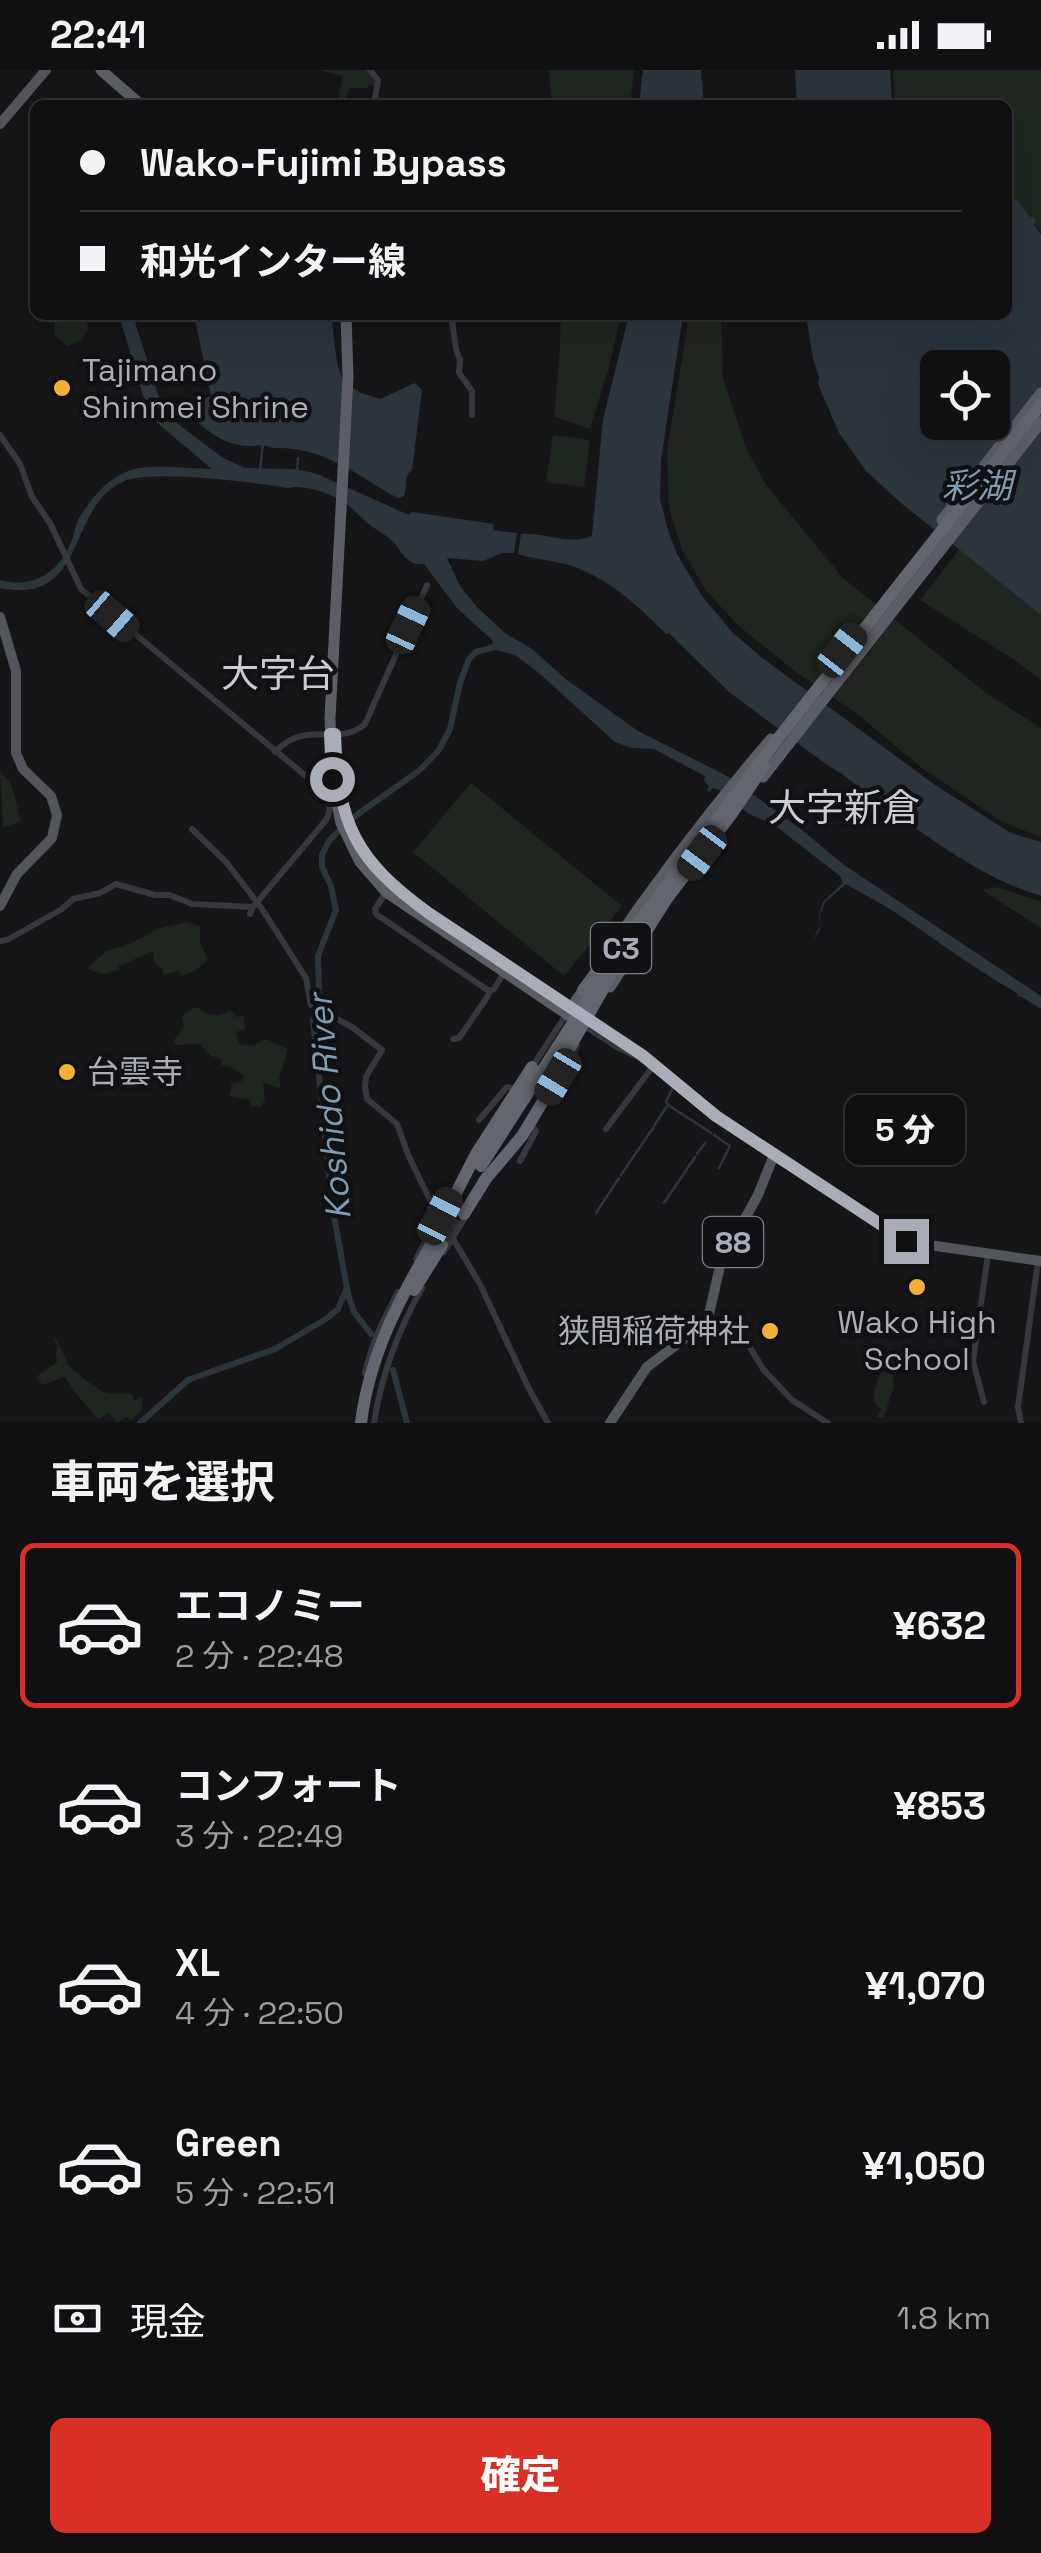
<!DOCTYPE html>
<html lang="ja">
<meta charset="utf-8">
<style>
:root{--surface:#101012;--page:#1e1e20;--text:#f1f3f6;--muted:#9c9d9f;--line:#303032;--accent:#d93025}
body{margin:0;font-family:"Space Grotesk","Noto Sans JP",sans-serif;background:var(--page);color:var(--text);height:100vh;display:flex;flex-direction:column;font-size:38px;white-space:nowrap}
*{box-sizing:border-box;margin:0}
p{font-size:32px;color:var(--muted)}
.icon{flex:none;width:55px;height:55px;fill:none;stroke:currentColor;stroke-width:2;stroke-linecap:round;stroke-linejoin:round}
.map{position:relative;height:1353px;overflow:hidden}
.drawer{display:flex;flex-direction:column;background:var(--surface);flex:1}
.drawer>*{flex:none}
.top-card{position:absolute;left:30px;top:30px;width:982px;height:220px;border-radius:15px;box-shadow:0 10px 40px #0002,0 0 0 2px var(--line);display:grid;align-content:center;height:220px;padding:0 50px;background:var(--surface)}
.controls{position:absolute;left:920px;top:280px;display:grid;gap:20px}
.controls a{display:grid;place-items:center;width:90px;height:90px;border-radius:15px;background:var(--surface);box-shadow:0 10px 40px #0002,0 0 0 2px var(--line);font-size:50px}
.end{position:absolute;width:45px;height:45px;margin:-22px;border:12px solid #a8adb8;background:#111;box-shadow:0 0 0 5px #111}
.from{border-radius:50%}
.bubble{position:absolute;height:70px;border-radius:15px;background:var(--surface);box-shadow:0 10px 40px #0002,0 0 0 2px var(--line);font-size:32px;font-weight:800;line-height:70px;text-align:center}
.car{position:absolute;width:30px;height:60px;margin:-30px -15px;border-radius:12px;box-shadow:0 0 8px 2px #0007;background:linear-gradient(#222 24%,#8ab4d8 0 40%,#222 0 76%,#8ab4d8 0 86%,#222 0)}
.top-card b{display:flex;align-items:center;gap:35px;height:95px;font-size:38px}
.top-card b+b{border-top:2px solid var(--line)}
.top-card i{width:25px;height:25px;background:var(--text)}
ul{padding:0;list-style:none}
li{display:flex;align-items:center;gap:30px;height:165px;margin:0 20px 15px;padding:0 30px;border:5px solid transparent;border-radius:15px}
li div{flex:1}
li b{display:block;font-size:38px}
li em{font-style:normal;font-weight:800}
li.active{border-color:var(--accent)}
li>.icon{width:90px;height:90px;stroke-width:1.5}
h2{padding:0 50px;font-size:45px;line-height:120px}
.pay{display:flex;align-items:center;gap:25px;height:110px;padding:0 50px;font-size:38px}
.pay p{margin-inline-start:auto}
.primary-button{display:flex;gap:20px;margin-top:auto;padding:20px 50px}
.primary-button a{flex:1;height:115px;border-radius:15px;background:var(--accent);color:#fff;font-size:40px;font-weight:800;line-height:115px;text-align:center}
.status{display:flex;justify-content:space-between;align-items:center;height:70px;padding:0 50px;background:var(--surface);direction:ltr}
.status svg{height:28px;fill:currentColor}
.map>svg:first-child{display:block}
.green{fill:#1e261f}
.water{fill:#2c353c;fill-rule:evenodd}
.lines{fill:none;stroke-linecap:round;stroke-linejoin:round}
.stream{stroke:#2c353c;stroke-width:2.5}
.river{stroke:#2c353c;stroke-width:6}
.motorway-tunnel{stroke:#333438;stroke-width:12;stroke-dasharray:12 6;stroke-linecap:butt}
.tertiary{stroke:#37383d;stroke-width:6}
.primary{stroke:#53555c;stroke-width:10}
.trunk{stroke:#5b5e65;stroke-width:11}
.motorway{stroke:#63666e;stroke-width:12}
.motorway-bridge{stroke:#63666e;stroke-width:12}
.route{stroke:#a8adb8;stroke-width:12}
.poi-dot{fill:#f2b134;stroke:#111113;stroke-width:4}
.labels{text-anchor:middle;dominant-baseline:central;stroke-width:9;stroke-linejoin:round;paint-order:stroke}
.shield{fill:#111113;stroke:#7b7e86;stroke-width:2.5}
.shield-label{font-size:30px;font-weight:bold;fill:#a8adb8}
.poi-label{font-size:32px;fill:#a8adb8;stroke:#111113;text-anchor:start}
.water-label{font-size:35px;font-style:italic;fill:#7f9bb3;stroke:#111113}
.quarter-label{font-size:38px;fill:#c9ccd4;stroke:#111113}
</style>
<div class="status"><b>22:41</b><svg viewBox="0 0 49 12"><path d="M0 12V9h3v3zM5 12V6h3v6zM10 12V3h3v9zM15 12V0h3v12zM26 1h20v11H26zM47 4h2v5h-2z"/></svg></div>
<div class="map">
<svg width="1041" height="1353" viewBox="0 0 1041 1353">
<rect width="100%" height="100%" fill="#161618"/>
<path class="green" d="M320,0H368L373,6L376,15H369L368,18H350L342,35H336L343,6Z
M549,0H634L630,35H552Z
M893,0H1041V161L1008,131V35H895Z
M54,245H86L88,259L82,269L68,276L55,266Z
M561,245H621L609,297L590,359L554,346L559,294Z
M689,245H721L723,308L746,378L766,415L842,507L986,623L1041,658V767L1002,752L922,698L856,643L796,602L740,557L706,521L682,480L669,438L667,381Z
M553,365L590,370L584,417L546,412Z
M1041,374V610L1016,591L920,530Z
M0,702L11,713L21,751L3,758Z
M471,713L622,836L564,906L413,782Z
M995,817L1041,831V858L982,820Z
M186,852L200,856V872L208,890L193,902L182,906L178,901L164,905L161,898L154,892L153,881L119,896L118,900L104,904L87,899L106,881L128,875L157,859Z
M198,937C207,947 219,947 230,940L235,947L244,945L245,959L236,962L239,974L252,976L266,969L288,979L279,1009L281,1019L263,1012L265,1029L261,1037L250,1036L251,1030L229,1026L232,1013L242,1011L244,1006L231,997L221,995L222,989L211,986L200,974L175,975L174,970L184,957L182,946L189,940Z
M55,1267L67,1291L65,1292C74,1300 96,1320 107,1323C114,1324 124,1323 132,1324L134,1331L142,1326V1339L131,1351L127,1347L117,1353L109,1343L98,1349L73,1320L65,1307L42,1315L36,1307L57,1292L56,1280L58,1278L54,1269Z
M888,1279L909,1282L907,1295L902,1298L898,1297C894,1303 891,1310 894,1316L883,1349L877,1347L881,1340L874,1332C874,1317 876,1315 881,1302C884,1293 883,1288 888,1279Z"/>
<path class="water" d="M643,0H701L704,35H639Z
M795,0H890L892,35H797Z
M1008,129L1011,131L1016,129L1030,147L1035,148L1034,155L1041,164V545L901,433L866,401L839,363L818,314L819,307L813,289L806,245H1008ZM938,298H992V352H938Z
M119,245H133L136,247L134,249L161,334L178,354L223,388L245,398L293,399L315,403L409,445L412,442L494,454L493,460L517,463L514,483H502L483,491L447,488L460,516L478,538L505,563L532,579L567,610L638,661L729,707L802,760L844,795L1041,926V939L1022,927L1018,926L1016,929L1018,925L1014,921C973,898 938,871 899,845C882,833 864,825 846,814L825,832L820,845V860L813,870L820,856L819,845L823,832L843,813L840,806L773,754L749,744L719,720L713,718L709,722L707,720L709,716L704,711L705,706L654,679L632,678L615,672L539,603L515,585L496,580L492,574L493,571L457,538L424,494C407,495 405,486 395,474C390,467 378,461 370,455C362,449 355,441 347,434C332,424 305,414 288,418C253,412 157,400 127,410C65,433 90,536 0,518V510C34,519 60,502 72,470C75,463 75,455 79,448C92,428 104,411 128,401C147,393 190,399 212,399L155,351L148,342Z
M194,245H331L337,293L343,311L359,322L380,329L415,313L422,320L412,400C403,406 408,417 404,426L399,428L392,425C353,401 319,376 273,378C263,374 258,376 249,376C222,376 201,356 184,339V334L211,326Z
M629,245H683L661,390L660,429L669,464L678,486L702,526L732,562L761,587L935,715L1011,763L1041,772V826C982,808 934,771 884,736C865,723 848,706 827,695L729,622L669,563L666,564C637,535 611,510 572,496C554,490 536,490 518,484L521,464C546,462 569,476 592,466L603,349Z"/>
<g class="lines">
<path class="stream" d="M260,400L263,373
M297,401L298,388
M674,1016L666,1031L668,1035L688,1048
M690,1049L711,1063
M654,1056L667,1036
M714,1065L730,1076L719,1098
M697,1084L705,1073
M621,1105L653,1058
M664,1133L695,1087
M596,1143L619,1108"/>
<path class="river" d="M371,1264L354,1242L348,1224L332,1135L322,1034L313,951L319,923L318,886L336,840L331,816L322,797V785L329,771L351,749L420,700L439,680L450,659L460,613L469,589L476,582L498,576
M393,1300L407,1353
M140,1353L188,1310L275,1279L326,1249L338,1239L346,1220"/>
<path class="motorway-tunnel" d="M432,1169L450,1135
M440,1174L460,1141"/>
<path class="tertiary" d="M370,0L378,10L374,35
M451,245L456,279L460,290L459,303L472,321V345
M0,365L20,394L32,427L50,453L81,519L319,717C329,727 333,737 326,750L253,837L250,844
M275,682C307,648 338,678 365,654L427,515
M192,759L227,793L262,839L306,908L311,935L352,957L382,980L366,1007L365,1017L367,1029L397,1054L409,1087L430,1130L480,1214L529,1319L548,1353
M387,821L375,839L376,844L489,921
M0,871L7,870L62,839L73,829L100,823L116,814L155,825H169L193,834L253,837
M590,950L643,986
M585,959L586,957L617,977L652,994
M453,969L459,968L488,926L489,921L494,919L504,903
M652,994L716,1046L774,1085
M532,997L566,945
M557,1018L572,992L577,975
M479,1050L507,1017L513,1018
M606,1059L654,995
M520,1091L536,1061L532,1055
M444,1182L466,1146
M416,1189L448,1130
M699,1260L740,1265L747,1272L763,1299L792,1330L828,1353
M365,1303C371,1274 384,1248 398,1222
M984,1332L973,1291L988,1184
M374,1353C381,1307 399,1259 422,1218
M1021,1353L1018,1337L1038,1191"/>
<path class="primary" d="M0,54L46,0
M0,547L16,601V683L23,699L51,726L57,745L52,768L17,804L0,836
M610,1353L647,1297L704,1254L709,1244L721,1192L758,1125L774,1085L908,1172L1041,1191"/>
<path class="trunk" d="M101,0L141,35
M346,245L348,307L330,648L332,709L341,753L360,792L386,822L580,953
M942,450L1041,323
M763,707L1041,352
M352,763C370,797 397,821 428,843
M606,885C657,810 712,738 771,669
M610,917L638,874
M567,944L588,913"/>
<path class="motorway" d="M777,670L1041,334
M633,882L668,827L733,742L764,696
M583,920L614,878
M484,1111L522,1066L554,1013
M450,1135L476,1084L532,997
M464,1144L487,1107
M414,1220L442,1175
M361,1353C369,1286 400,1227 434,1170"/>
<path class="motorway-bridge" d="M545,1021L610,907
M481,1096L628,867L777,670"/>
</g>
<g class="lines">
<path class="route" d="M332,709L330,664H335C338,755 355,790 430,844L642,985L716,1046L906,1171"/>
</g>
<g class="poi-dot">
<circle cx="62" cy="318" r="10"/>
<circle cx="67" cy="1002" r="10"/>
<circle cx="917" cy="1217" r="10"/>
<circle cx="770" cy="1261" r="10"/>
</g>
<g class="labels">
<g class="shield">
<rect x="591" y="853" width="60" height="50" rx="8"/>
<rect x="703" y="1147" width="60" height="50" rx="8"/>
</g>
<g class="shield-label">
<text x="621" y="878">C3</text>
<text x="733" y="1172">88</text>
</g>
<g class="poi-label">
<text x="82" y="300">Tajimano<tspan x="82" dy="37">Shinmei Shrine</tspan></text>
<text x="87" y="1002">台雲寺</text>
<text x="917" y="1252" text-anchor="middle">Wako High<tspan x="917" dy="37">School</tspan></text>
<text x="750" y="1261" text-anchor="end">狭間稲荷神社</text>
</g>
<g class="water-label">
<text x="977" y="416">彩湖</text>
<text transform="translate(329 1037) rotate(-95)">Koshido River</text>
</g>
<g class="quarter-label">
<text x="278" y="604">大字台</text>
<text x="844" y="738">大字新倉</text>
</g>
</g>
</svg>
<div class="controls">
<a><svg class="icon" aria-label="locate" viewBox="0 0 24 24"><circle cx="12" cy="12" r="6"/><path d="M12 2v4M12 18v4M2 12h4M18 12h4"/></svg></a>
</div>
<i class="end from" style="left:332px;top:709px"></i>
<i class="end" style="left:906px;top:1171px"></i>
<div class="bubble" style="left:845px;top:1025px;width:120px">5 分</div>
<i class="car" style="left:112px;top:546px;rotate:131deg"></i>
<i class="car" style="left:408px;top:555px;rotate:25deg"></i>
<i class="car" style="left:842px;top:580px;rotate:38deg"></i>
<i class="car" style="left:702px;top:783px;rotate:217deg"></i>
<i class="car" style="left:558px;top:1007px;rotate:211deg"></i>
<i class="car" style="left:440px;top:1146px;rotate:27deg"></i>
<div class="top-card">
<b><i class="from"></i>Wako-Fujimi Bypass</b>
<b><i></i>和光インター線</b>
</div>
</div>
<section class="drawer">
<h2>車両を選択</h2>
<ul>
<li class="active"><svg class="icon" aria-label="car" viewBox="0 0 24 24"><path d="M5 17H2v-5l4-1 3-4h7l3 4 3 1v5h-3M9 17h6M6 11h13"/><circle cx="7" cy="17" r="2"/><circle cx="17" cy="17" r="2"/></svg><div><b>エコノミー</b><p>2 分 · 22:48</p></div><em>¥632</em></li>
<li><svg class="icon" aria-label="car" viewBox="0 0 24 24"><path d="M5 17H2v-5l4-1 3-4h7l3 4 3 1v5h-3M9 17h6M6 11h13"/><circle cx="7" cy="17" r="2"/><circle cx="17" cy="17" r="2"/></svg><div><b>コンフォート</b><p>3 分 · 22:49</p></div><em>¥853</em></li>
<li><svg class="icon" aria-label="car" viewBox="0 0 24 24"><path d="M5 17H2v-5l4-1 3-4h7l3 4 3 1v5h-3M9 17h6M6 11h13"/><circle cx="7" cy="17" r="2"/><circle cx="17" cy="17" r="2"/></svg><div><b>XL</b><p>4 分 · 22:50</p></div><em>¥1,070</em></li>
<li><svg class="icon" aria-label="car" viewBox="0 0 24 24"><path d="M5 17H2v-5l4-1 3-4h7l3 4 3 1v5h-3M9 17h6M6 11h13"/><circle cx="7" cy="17" r="2"/><circle cx="17" cy="17" r="2"/></svg><div><b>Green</b><p>5 分 · 22:51</p></div><em>¥1,050</em></li>
</ul>
<div class="pay"><svg class="icon" aria-label="cash" viewBox="0 0 24 24"><path d="M3 7h18v10H3z"/><circle cx="12" cy="12" r="2"/></svg>現金<p>1.8 km</p></div>
<div class="primary-button"><a>確定</a></div>
</section>
